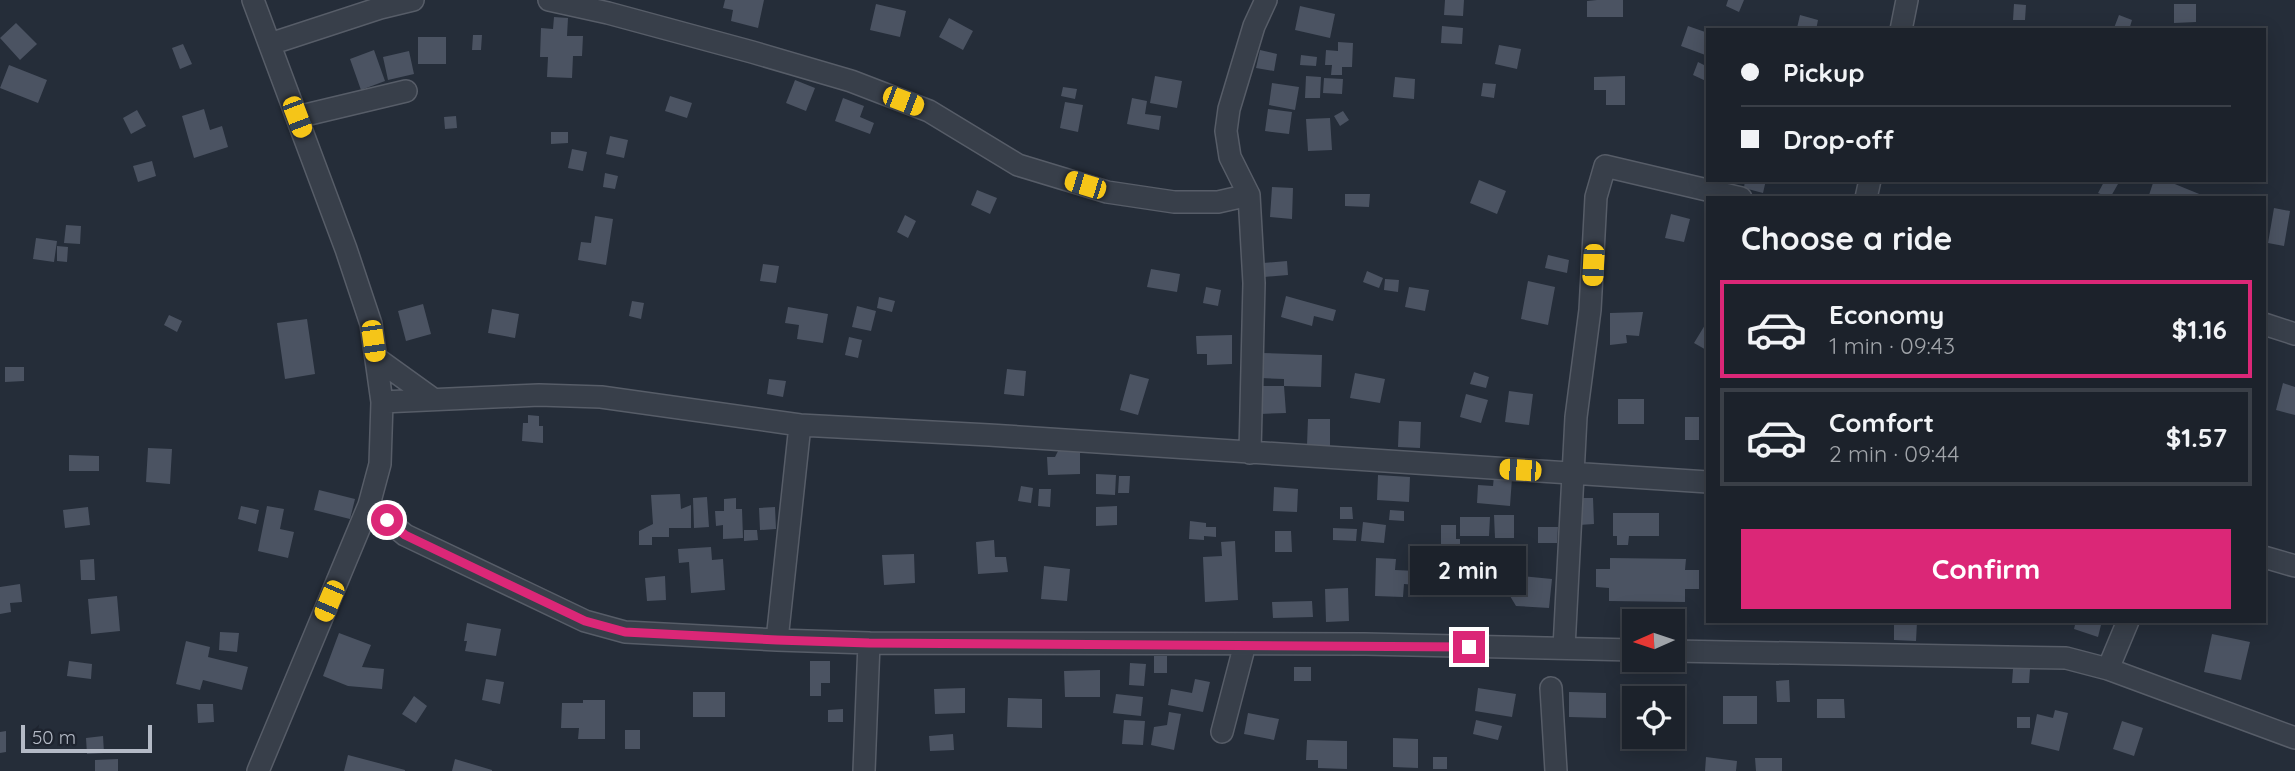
<!DOCTYPE html>
<meta charset="utf-8">
<style>
:root{--surface:#1c222b;--page:#292f37;--text:#f1f3f6;--muted:#a0a4a9;--line:#3a3f47;--accent:#db2777}
body{margin:0;font-family:Quicksand,sans-serif;background:var(--page);color:var(--text);height:100vh;display:flex;flex-direction:column;font-size:26px;white-space:nowrap}
*{box-sizing:border-box;margin:0}
p{font-size:23px;color:var(--muted)}
.icon{flex:none;width:38px;height:38px;fill:none;stroke:currentColor;stroke-width:2;stroke-linecap:round;stroke-linejoin:round}
.map{position:relative;flex:1;overflow:hidden}
.side{position:absolute;left:1706px;top:196px;width:560px;height:427px;display:flex;flex-direction:column;background:var(--surface);border-radius:0px;box-shadow:0 4px 18px #0003,0 0 0 2px var(--line)}
.side>*{flex:none}
.guide{position:absolute;left:1706px;top:28px;width:560px;height:154px;border-radius:0px;box-shadow:0 4px 18px #0003,0 0 0 2px var(--line);display:grid;align-content:center;height:154px;padding:0 35px;background:var(--surface)}
.needle{width:46px;rotate:267deg}
.controls{position:absolute;left:1622px;top:609px;display:grid;gap:14px}
.controls a{display:grid;place-items:center;width:63px;height:63px;border-radius:0px;background:var(--surface);box-shadow:0 4px 18px #0003,0 0 0 2px var(--line);font-size:35px}
.scale{position:absolute;left:21px;bottom:18px;width:131px;box-sizing:border-box;padding-left:7px;border:4px solid #b4bac6;border-top:0;font-size:19px;line-height:24px;white-space:nowrap;color:#b4bac6;-webkit-text-stroke:5px #1e242f;paint-order:stroke}
.end{position:absolute;width:32px;height:32px;margin:-16px;border:9px solid #db2777;background:#fff;box-shadow:0 0 0 4px #fff}
.from{border-radius:50%}
.bubble{position:absolute;height:49px;border-radius:0px;background:var(--surface);box-shadow:0 4px 18px #0003,0 0 0 2px var(--line);font-size:23px;font-weight:800;line-height:49px;text-align:center}
.car{position:absolute;width:21px;height:42px;margin:-21px -10px;border-radius:9px;box-shadow:0 0 5px 2px #0007;background:linear-gradient(#f5c518 24%,#345 0 40%,#f5c518 0 76%,#345 0 86%,#f5c518 0)}
.guide b{display:flex;align-items:center;gap:24px;height:66px;font-size:26px}
.guide b+b{border-top:2px solid var(--line)}
.guide i{width:18px;height:18px;background:var(--text)}
ul{padding:0;list-style:none}
li{display:flex;align-items:center;gap:21px;height:98px;margin:0 14px 10px;padding:0 21px;border:4px solid var(--line);border-radius:0px}
li div{flex:1}
li b{display:block;font-size:26px}
li em{font-style:normal;font-weight:800}
li.current{border-color:var(--accent)}
li>.icon{width:63px;height:63px;stroke-width:1.5}
h2{padding:0 35px;font-size:32px;line-height:84px}
.button{display:flex;gap:14px;margin-top:auto;padding:14px 35px}
.button a{flex:1;height:80px;border-radius:0px;background:var(--accent);color:#fff;font-size:28px;font-weight:800;line-height:80px;text-align:center}
.map>svg:first-child{display:block}
.building{fill:#4b5362}
.lines{fill:none;stroke-linecap:round;stroke-linejoin:round}
.minor-casing{stroke:#575d68;stroke-width:24}
.minor{stroke:#383f4a;stroke-width:21}
.route{stroke:#db2777;stroke-width:9}
</style>
<div class="map">
<svg width="2295" height="771" viewBox="0 0 2295 771">
<rect width="100%" height="100%" fill="#252d39"/>
<path class="building" d="M725,0H764L758,28L731,21L733,10L723,8Z
M1445,0H1464L1463,16L1444,15Z
M1597,0H1623V17H1587V1Z
M1728,0H1744L1739,12L1726,6Z
M876,4L906,11L900,37L870,30Z
M2014,4L2026,5L2025,20H2013Z
M2174,4H2196V22L2174,23Z
M1300,6L1335,14L1330,38L1295,30Z
M1800,15L1818,20L1816,30L1797,28Z
M2119,15L2132,20L2129,30L2114,28Z
M554,17L568,18L567,36H583L582,56H573L572,78L547,77L548,57H540L541,28L553,29Z
M949,18L973,31L963,50L939,37Z
M16,23L37,44L20,60L0,38Z
M1442,26L1463,28L1462,44L1441,43Z
M1688,26L1708,33V56L1681,46Z
M473,35H482L481,50H472Z
M418,37H446V64H418Z
M1338,42L1353,43L1352,67H1342V75H1331L1332,65H1325L1326,50L1338,51Z
M183,44L192,64L180,69L172,48Z
M1499,45L1521,49L1517,69L1495,64Z
M374,50L385,81L361,90L350,59Z
M1260,50L1277,54L1274,71L1256,68Z
M409,51L414,74L388,80L383,57Z
M1301,55L1317,57L1316,66L1300,65Z
M1698,62L1708,67V89L1704,87L1706,81L1693,75Z
M9,65L47,80L38,103L0,88Z
M1155,76L1182,81L1177,108L1150,103Z
M1306,76L1321,77L1320,98H1305Z
M1625,76V105H1606V90H1594V77Z
M1395,77L1415,79L1414,99L1393,97Z
M1324,78L1343,79L1342,94L1323,93Z
M795,80L815,88L806,111L786,103Z
M1272,83L1299,87L1295,110L1269,105Z
M1483,83L1496,84L1494,98L1481,96Z
M1063,87L1077,89L1075,99L1061,96Z
M670,96L692,103L687,118L665,111Z
M843,98L864,106L860,117L874,123L870,134L835,121Z
M1132,98L1147,101L1145,114L1161,116L1159,130L1127,124Z
M1065,102L1083,105L1078,132L1060,128Z
M204,109L210,130L222,126L228,147L194,158L182,116Z
M1268,109L1292,112L1289,134L1265,131Z
M137,110L146,126L131,134L123,118Z
M1343,111L1349,120L1340,126L1334,116Z
M456,116L457,128L445,129L444,117Z
M1330,118L1332,150L1308,151L1306,119Z
M551,132H568V143L551,144Z
M610,136L628,140L624,158L606,154Z
M572,149L587,152L583,171L568,168Z
M152,161L156,176L138,182L133,166Z
M605,173L618,176L615,189L603,187Z
M1479,180L1506,191L1497,214L1470,203Z
M1745,180H1766L1763,193L1744,188Z
M2105,180L2118,184L2110,198L2098,193Z
M2154,180H2165L2209,198H2148Z
M1272,187L1293,188L1292,219L1270,217Z
M977,190L997,198L990,214L971,205Z
M1345,194H1370L1369,207L1345,206Z
M2274,208L2290,211L2284,246L2268,243Z
M1671,214L1690,219L1684,242L1665,238Z
M905,215L916,221L908,238L897,232Z
M595,216L613,219L606,265L578,260L581,242L591,243Z
M66,225L81,226L80,244L64,243Z
M36,238L57,241L54,262L33,259Z
M57,246L68,247L67,262L57,261Z
M1548,255L1569,260L1567,273L1545,268Z
M1287,261L1288,275L1264,277L1263,263Z
M763,264L779,266L776,283L760,281Z
M1151,269L1180,274L1177,292L1147,287Z
M1367,271L1383,278L1379,288L1363,282Z
M1385,279L1399,280L1398,292L1384,290Z
M1528,281L1555,287L1548,325L1521,319Z
M1206,287L1221,290L1218,306L1203,303Z
M1409,287L1429,290L1425,311L1405,307Z
M1286,296L1336,310L1333,321L1314,316L1312,326L1281,317Z
M879,297L895,301L892,312L877,308Z
M632,301L644,303L641,319L629,316Z
M423,304L431,334L406,341L398,311Z
M857,306L876,311L871,331L852,327Z
M788,307L828,314L823,343L797,339L799,325L785,323Z
M492,309L519,314L515,338L488,333Z
M1643,312L1639,336L1626,335L1627,343L1610,345V313Z
M169,315L182,321L177,332L164,325Z
M307,319L315,374L285,379L277,323Z
M1708,320V351L1694,343Z
M1232,335V364L1207,365V354H1197L1196,336Z
M849,337L862,340L858,358L845,355Z
M1262,353L1322,355L1321,387L1284,386V379L1261,378Z
M5,367H24V381L5,382Z
M1007,369L1026,371L1024,396L1004,394Z
M1474,372L1489,377L1486,388L1470,384Z
M1355,373L1385,379L1380,403L1350,398Z
M1130,374L1149,379L1138,415L1120,410Z
M769,379L786,381L783,397L767,394Z
M2283,383L2295,387V415L2276,410Z
M1259,386H1284L1286,413L1260,414Z
M1509,391L1533,394L1529,425L1505,422Z
M1466,394L1488,400L1481,423L1460,417Z
M1618,399H1644V424H1618Z
M528,415L539,416V426H543V443L522,441L523,423H528Z
M1685,417H1699V440H1685Z
M1308,419H1330V446L1307,445Z
M1399,421L1421,422L1420,448L1398,447Z
M1060,447L1080,448V474L1048,475L1047,457H1055Z
M148,448L172,449L170,484L146,482Z
M69,455L99,456V471H69Z
M1096,474L1116,475L1115,495L1096,494Z
M1378,475L1410,477L1409,502L1377,500Z
M1119,476H1130L1129,493H1118Z
M1494,476L1512,478L1510,506L1477,503L1478,485L1493,486Z
M1021,486L1033,488L1031,503L1018,501Z
M1274,487L1298,489L1297,512L1273,511Z
M1039,489H1051L1050,507L1038,506Z
M319,490L355,499L350,519L314,510Z
M680,494L681,509L691,505V528H669V537H652V545H639V531L653,524L651,495Z
M707,497L709,527L694,528L693,498Z
M736,498V509H742L743,538L723,539V525L716,526L715,511H724V499Z
M1578,498H1593L1594,524L1579,525Z
M241,506L259,510L256,524L238,519Z
M267,506L284,509L280,529L294,532L288,558L258,551Z
M1117,506V525L1096,526V507Z
M88,507L90,525L65,528L63,510Z
M775,507L776,529L760,530L759,508Z
M1340,507H1352L1353,519H1340Z
M1390,510L1404,511V521L1389,520Z
M1613,513H1659V536H1629L1628,545H1617V536H1613Z
M1494,515H1514V538H1495Z
M1460,517H1490L1489,536H1460Z
M1190,521L1206,523V527H1216V537L1204,536V540L1189,539Z
M1363,522L1386,525L1384,543L1361,541Z
M1441,525H1456V539H1460V549H1441Z
M1538,527H1558L1557,543H1538Z
M1333,528L1357,529L1356,541L1333,540Z
M744,530H757L758,540L744,541Z
M1275,531H1291L1292,552H1275Z
M994,540L995,557H1006L1008,572L978,574L976,542Z
M1235,541L1238,600L1205,602L1203,557L1222,556L1221,542Z
M711,547L712,560L723,559L725,590L691,593L689,562L679,563L678,549Z
M914,554L915,583L884,585L882,555Z
M1376,558L1396,559L1395,570L1417,571V585L1404,584L1403,597L1375,596Z
M1610,558L1686,559L1685,570H1699V589H1685V602L1609,601V588L1596,587V569H1610Z
M94,559L95,580H81L80,560Z
M1044,566L1070,569L1067,601L1041,599Z
M1510,575L1552,579L1549,608L1516,606L1510,596Z
M665,576L666,600L647,601L645,578Z
M20,584L22,602L10,603L11,612L0,614V587Z
M1348,588L1349,621L1326,622L1325,589Z
M117,596L120,631L91,634L88,599Z
M1312,601L1313,617L1273,618L1272,602Z
M1894,621L1917,622L1916,641L1894,640Z
M2076,621H2102L2098,637L2074,629Z
M467,623L501,629L496,656L465,651L467,641H464Z
M220,632L239,633L237,652L219,650Z
M339,633L371,645L362,667L384,669L382,689L348,686L323,676Z
M2212,634L2250,642L2241,680L2204,672Z
M186,641L210,647L208,657L248,667L242,690L203,680L200,690L176,684Z
M1154,656H1167V673H1154Z
M69,661L92,664L91,679L67,676Z
M810,661H830V683H821V696H810Z
M1130,663L1146,664L1144,686L1129,685Z
M1294,667H1311V681H1294Z
M2013,669H2030L2029,683H2012Z
M1100,670V697H1065L1064,671Z
M486,679L504,682L500,704L482,700Z
M1195,679L1210,682L1203,712L1168,705L1171,689L1192,693Z
M1789,680L1790,702H1777L1776,681Z
M965,688V713L935,714L934,689Z
M1478,688L1516,694L1512,717L1475,711Z
M693,692H725V717H693Z
M1569,692L1606,693V718L1569,717Z
M1116,694L1143,697L1141,716L1113,713Z
M414,696L427,706L416,723L402,714Z
M1723,696H1757V724H1723Z
M1008,698L1042,699V728L1007,727Z
M1817,699H1844L1845,718H1817Z
M583,700H605V739H578L579,728H561L562,703H583Z
M197,704H213L214,722L198,723Z
M843,709V722H828V710Z
M2055,710L2068,713L2059,751L2031,744L2037,714L2053,718Z
M1169,712L1181,714L1174,750L1151,745L1154,727L1167,725Z
M1248,713L1279,719L1274,740L1244,734Z
M2017,717H2030V728H2017Z
M1124,720L1145,721L1143,745L1122,744Z
M1476,720L1502,726L1498,740L1473,734Z
M2122,721L2143,728L2134,756L2113,749Z
M625,730H640V749H625Z
M6,731V752L0,753V732Z
M953,734L954,750L930,751L929,736Z
M103,736L104,753L87,754L86,738Z
M1393,738L1418,739V768L1393,767Z
M1307,740L1347,741V769L1318,768V760H1306Z
M348,755L405,770V771H344Z
M1433,757H1447V769H1433Z
M1706,757L1737,761L1736,771H1705Z
M1755,758H1782V771H1756Z
M118,759V771H95V760Z
M455,759L492,770V771H452Z"/>
<g class="lines">
<g class="minor-casing">
<path id="minor" d="M253,0L346,249L371,324L382,402L380,464L369,505L258,771
M549,0L608,13L752,52L851,81L929,111L1018,165L1107,192L1174,202H1218L1249,195
M1901,30L1907,0
M270,44L380,8L413,0
M297,117L406,91
M1866,198L1870,180
M2264,324L2295,334
M376,358L433,399
M382,402L539,395L601,397L800,425L989,435L1708,482
M1250,453L1254,283L1249,195L1230,157L1226,131L1229,109L1254,26L1266,0
M369,505L405,535L585,621L625,632L777,640L869,643L1365,644L1634,650
M2264,557L2295,566
M777,640L800,425
M1564,648L1576,417L1590,310L1596,197L1605,166L1741,198
M1673,651L2066,658L2108,669L2295,738
M2108,669L2128,621
M1551,688L1556,771
M1222,732L1245,644
M864,771L869,643"/>
</g>
<use href="#minor" class="minor"/>
</g>
<g class="lines">
<path class="route" d="M387,520L405,535L585,621L625,632L777,640L869,643L1469,647"/>
</g>
</svg>
<div class="controls">
<a><svg class="needle" viewBox="-14 -14 28 28"><path d="M0-13l5 13h-10z" fill="#e53935"/><path d="M0 13l5-13h-10z" fill="#a0a4a9"/></svg></a>
<a><svg class="icon" aria-label="locate" viewBox="0 0 24 24"><circle cx="12" cy="12" r="6"/><path d="M12 2v4M12 18v4M2 12h4M18 12h4"/></svg></a>
</div>
<div class="scale">50 m</div>
<i class="end from" style="left:387px;top:520px"></i>
<i class="end" style="left:1469px;top:647px"></i>
<div class="bubble" style="left:1410px;top:546px;width:116px">2 min</div>
<i class="car" style="left:903px;top:101px;rotate:111deg"></i>
<i class="car" style="left:297px;top:117px;rotate:159deg"></i>
<i class="car" style="left:1085px;top:185px;rotate:287deg"></i>
<i class="car" style="left:1593px;top:265px;rotate:183deg"></i>
<i class="car" style="left:373px;top:341px;rotate:172deg"></i>
<i class="car" style="left:1520px;top:470px;rotate:274deg"></i>
<i class="car" style="left:329px;top:601px;rotate:203deg"></i>
<div class="guide">
<b><i class="from"></i>Pickup</b>
<b><i></i>Drop-off</b>
</div>
<section class="side">
<h2>Choose a ride</h2>
<ul>
<li class="current"><svg class="icon" aria-label="car" viewBox="0 0 24 24"><path d="M5 17H2v-5l4-1 3-4h7l3 4 3 1v5h-3M9 17h6M6 11h13"/><circle cx="7" cy="17" r="2"/><circle cx="17" cy="17" r="2"/></svg><div><b>Economy</b><p>1 min · 09:43</p></div><em>$1.16</em></li>
<li><svg class="icon" aria-label="car" viewBox="0 0 24 24"><path d="M5 17H2v-5l4-1 3-4h7l3 4 3 1v5h-3M9 17h6M6 11h13"/><circle cx="7" cy="17" r="2"/><circle cx="17" cy="17" r="2"/></svg><div><b>Comfort</b><p>2 min · 09:44</p></div><em>$1.57</em></li>
</ul>
<div class="button"><a>Confirm</a></div>
</section>
</div>
